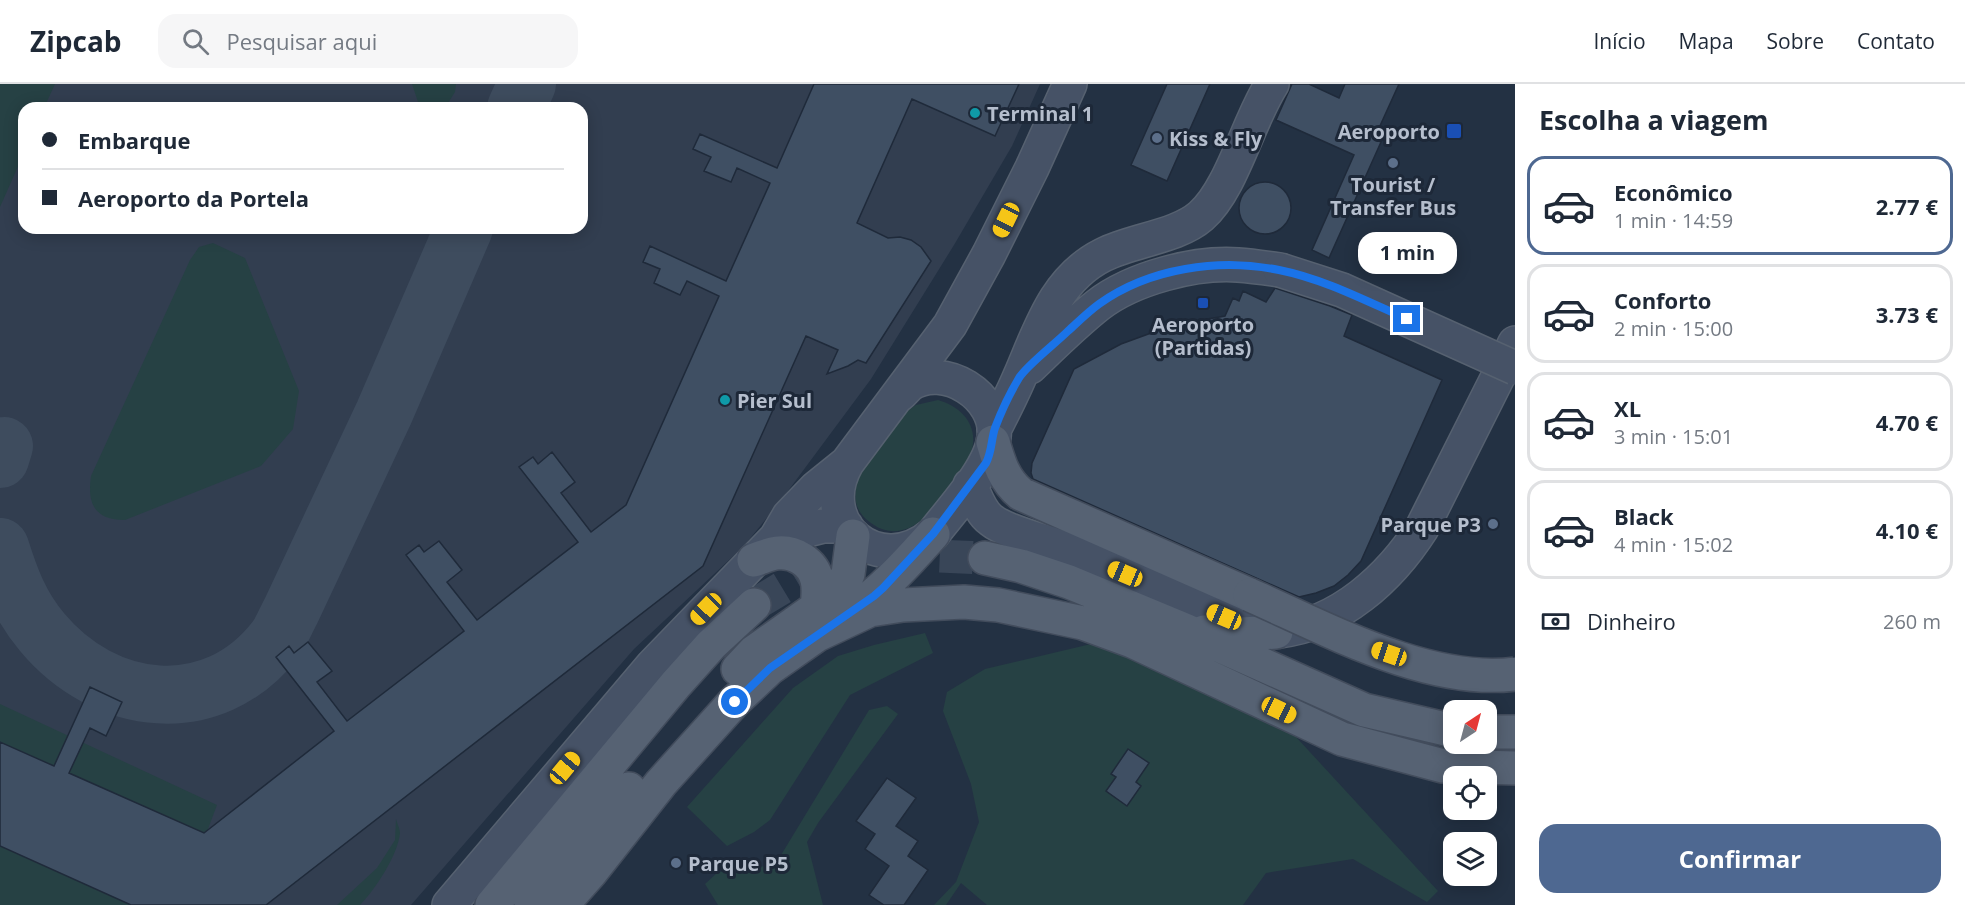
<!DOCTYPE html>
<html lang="pt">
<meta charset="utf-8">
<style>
:root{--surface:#fff;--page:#f6f6f7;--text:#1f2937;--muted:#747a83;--line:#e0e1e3;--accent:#4e6891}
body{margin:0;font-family:"Open Sans",sans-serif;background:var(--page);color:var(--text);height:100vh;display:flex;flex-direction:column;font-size:22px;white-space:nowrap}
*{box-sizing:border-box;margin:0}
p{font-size:20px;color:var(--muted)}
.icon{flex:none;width:33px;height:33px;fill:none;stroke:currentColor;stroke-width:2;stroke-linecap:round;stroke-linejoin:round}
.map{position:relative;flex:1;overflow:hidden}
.panel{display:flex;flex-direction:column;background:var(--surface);width:450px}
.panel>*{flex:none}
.hud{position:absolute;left:18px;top:18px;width:570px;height:132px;border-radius:18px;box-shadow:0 3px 15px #0003;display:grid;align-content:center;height:132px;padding:0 24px;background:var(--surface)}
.needle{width:39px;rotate:36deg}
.tools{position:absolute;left:1443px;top:616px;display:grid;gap:12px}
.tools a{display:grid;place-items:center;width:54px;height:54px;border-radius:12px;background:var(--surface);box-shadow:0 3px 15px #0003;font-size:30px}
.end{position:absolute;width:27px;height:27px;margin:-14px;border:8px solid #1a73e8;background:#fff;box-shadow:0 0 0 3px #fff}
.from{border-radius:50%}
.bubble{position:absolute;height:42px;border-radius:18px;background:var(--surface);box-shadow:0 3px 15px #0003;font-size:20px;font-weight:700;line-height:42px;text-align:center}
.car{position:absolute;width:18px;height:36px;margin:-18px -9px;border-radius:8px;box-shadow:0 0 4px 2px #0007;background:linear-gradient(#f5c518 24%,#345 0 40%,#f5c518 0 76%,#345 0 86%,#f5c518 0)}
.hud b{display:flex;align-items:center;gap:21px;height:57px;font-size:22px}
.hud b+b{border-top:2px solid var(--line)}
.hud i{width:15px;height:15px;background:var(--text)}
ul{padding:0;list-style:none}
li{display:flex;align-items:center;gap:18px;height:99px;margin:0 12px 9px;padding:0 12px;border:3px solid var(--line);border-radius:18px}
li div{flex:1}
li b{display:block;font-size:22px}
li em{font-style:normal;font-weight:700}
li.current{border-color:var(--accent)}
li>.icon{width:54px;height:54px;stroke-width:1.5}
h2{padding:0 24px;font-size:27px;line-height:72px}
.pay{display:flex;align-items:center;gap:15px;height:66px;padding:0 24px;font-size:22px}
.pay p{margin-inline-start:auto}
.action{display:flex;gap:12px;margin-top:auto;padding:12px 24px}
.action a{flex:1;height:69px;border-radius:18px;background:var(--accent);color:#fff;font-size:24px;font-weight:700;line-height:69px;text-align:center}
header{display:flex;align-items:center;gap:36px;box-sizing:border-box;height:84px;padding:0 30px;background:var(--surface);border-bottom:2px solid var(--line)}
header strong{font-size:28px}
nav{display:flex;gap:33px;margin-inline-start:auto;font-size:21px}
.search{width:420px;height:54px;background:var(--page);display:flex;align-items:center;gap:15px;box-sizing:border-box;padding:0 21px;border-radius:18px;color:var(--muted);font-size:22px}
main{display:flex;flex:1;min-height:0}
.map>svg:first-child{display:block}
.airport{fill:#323e50;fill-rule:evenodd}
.green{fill:#264144}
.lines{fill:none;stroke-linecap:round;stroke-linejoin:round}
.taxiway{stroke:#3e4c5e;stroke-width:58}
.building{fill:#3f4f63;stroke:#1f2a3a;stroke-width:1.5}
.primary-tunnel{stroke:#394658;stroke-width:33;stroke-dasharray:33 16;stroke-linecap:butt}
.secondary-casing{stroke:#566170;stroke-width:36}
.primary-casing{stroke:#424c5c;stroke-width:36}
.secondary{stroke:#465266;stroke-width:33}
.primary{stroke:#566273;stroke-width:33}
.secondary-bridge-casing{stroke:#566170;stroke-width:36;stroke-linecap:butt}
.primary-bridge-casing{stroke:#424c5c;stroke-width:36;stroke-linecap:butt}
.secondary-bridge{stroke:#465266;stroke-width:33}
.primary-bridge{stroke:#566273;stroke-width:33}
.route{stroke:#1a73e8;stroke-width:8}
.culture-dot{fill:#0f9aa8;stroke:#1d2838;stroke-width:2}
.transit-dot{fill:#1a4fb4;stroke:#1d2838;stroke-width:2}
.service-dot{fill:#5c6f8a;stroke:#1d2838;stroke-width:2}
.labels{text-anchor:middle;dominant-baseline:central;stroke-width:6;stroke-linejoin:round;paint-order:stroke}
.poi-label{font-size:20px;font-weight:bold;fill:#b5becd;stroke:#1d2838;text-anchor:start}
</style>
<header>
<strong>Zipcab</strong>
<div class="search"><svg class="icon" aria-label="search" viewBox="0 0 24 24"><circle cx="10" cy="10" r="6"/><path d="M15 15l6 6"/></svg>Pesquisar aqui</div>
<nav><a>Início</a><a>Mapa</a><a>Sobre</a><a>Contato</a></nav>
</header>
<main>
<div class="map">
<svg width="1515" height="821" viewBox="0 0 1515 821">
<rect width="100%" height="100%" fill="#233143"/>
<path class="airport" d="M0,0H1040L1012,62L954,161L871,295L782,415L744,462L634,565L411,821H0ZM24,24H582V144H24Z"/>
<path class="green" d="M0,0H55L44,24H24V69L0,123Z
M412,0H456L455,8L445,24H420Z
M213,159L245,174L299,307L293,345L261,382L125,436C94,436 87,419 91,392L190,176L199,163Z
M938,316C963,323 981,344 970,371C966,382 957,392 950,401C939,417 927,436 909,444C897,449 884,448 874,441C825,411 885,355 907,327L916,321Z
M925,549L933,569L850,611L770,736L754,748L727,762L687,723L793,604L838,572L874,561Z
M1091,560L1208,603L1285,641L1438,807L1427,818L1353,775L1266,789L1243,821H987L961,799L946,821H934L956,798L979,738L971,700L943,627L947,608L985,585Z
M0,620L217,721L205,753L232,821H0Z
M887,622L898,630L818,739L807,758L823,821H718L705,800L718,788L775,781L869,626Z
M396,735C397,739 400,745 400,749C398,771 375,806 360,821H337L377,784L395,756Z"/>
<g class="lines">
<path class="taxiway" d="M516,24L527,0
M0,375L4,362
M0,463C10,495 20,522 42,548C104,623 213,637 276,555C282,547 286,536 291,527L384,329L464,144"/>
</g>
<path class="building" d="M814,0H1019L995,52L912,15L857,139L888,154L900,153L911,156L921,163L931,177L866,279L858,276L848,282L827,290L838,266L806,252L703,482L266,821H131L0,762V658L54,682L90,603L122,618L106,652L90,644L69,689L204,749L334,647L276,573L289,562L294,569L308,558L332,587L317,598L347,637L464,547L406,471L419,461L424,468L439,457L462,486L447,498L477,536L578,458L519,383L533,373L538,380L552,368L575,398L561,409L591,448L626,421L719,212L687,197L680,211L654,199L660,185L643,178L650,162L726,197L770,99L737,84L731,98L704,87L711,73L693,65L700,50L777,84Z
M1167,0H1210L1167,97L1131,81Z
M1292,0H1309L1339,14L1345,0H1399L1374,55L1381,58L1329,174L1312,166L1354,71L1276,36Z
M1239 124a26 26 0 1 1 52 0a26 26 0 1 1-52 0Z
M1275,204L1330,222L1352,231L1344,252L1442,296L1361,477L1348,491L1334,502L1316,509L1299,513L1033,395L1031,389L1032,379L1074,285L1121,260L1173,241L1225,232L1233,214L1239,217L1243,207L1266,218Z
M1128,665L1149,679L1136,698L1141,702L1127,722L1106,707L1116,693L1111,690Z
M887,694L916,714L896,742L918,757L908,772L928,786L904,821H884L869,811L889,782L865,765L875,750L856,737Z"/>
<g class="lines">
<path class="primary-tunnel" d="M891,474L913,471L985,474
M754,521L802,492L840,483"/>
<g class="secondary-casing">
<path id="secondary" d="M1030,283C1052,262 1074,240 1098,221C1133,194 1195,178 1238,181C1252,182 1266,184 1280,186
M994,346C1003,328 1012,311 1020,292C1040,246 1055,195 1103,171C1132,156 1177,153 1201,132C1232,105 1248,37 1272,0
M847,379C812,440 879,496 933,450C952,425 991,384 994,353C999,313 944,277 909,301C906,304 903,308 899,311
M970,401C976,413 980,428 991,436C1007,449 1046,457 1067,465C1129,489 1188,524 1252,541C1260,543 1270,548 1279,547C1340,540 1390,494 1422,444L1515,259
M776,454L823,442H846
M449,821L653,581L776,454L789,432L816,404L847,379L950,241L989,170L1032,84L1070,0"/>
</g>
<g class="primary-casing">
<path id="primary" d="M993,358C999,379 1004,396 1021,410L1250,511
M985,474L1021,482L1069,498L1187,547L1364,626L1454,647
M754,476C761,474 769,470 777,469C794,467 813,478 817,496C819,504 818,515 817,524
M851,528C883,506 907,479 933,450
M1204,548L1242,550L1276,548
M738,585L754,568L829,515L842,501L848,490L853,452
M1486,648H1515
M492,821L676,600L711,561L754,521
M531,821L629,705
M562,821L591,788L661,699L734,618L770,584L817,551L870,526L903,521L964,518L998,521L1083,539L1132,557L1342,655L1443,682L1515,684"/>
</g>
<use href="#secondary" class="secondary"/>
<use href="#primary" class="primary"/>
<g class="secondary-bridge-casing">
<path id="secondary-bridge" d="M1280,186L1342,206L1515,284"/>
</g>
<g class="primary-bridge-casing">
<path id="primary-bridge" d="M1250,511C1327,545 1429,601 1515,590"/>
</g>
<use href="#secondary-bridge" class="secondary-bridge"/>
<use href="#primary-bridge" class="primary-bridge"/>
</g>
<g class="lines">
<path class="route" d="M735,618L770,584L874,512L883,504L933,450L986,379C992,368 991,356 995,344C1001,328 1010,309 1019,294C1026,282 1056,259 1068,247C1078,238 1088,228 1099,220C1149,184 1219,174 1279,186C1324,195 1366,217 1407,235"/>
</g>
<g class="culture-dot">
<circle cx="975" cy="29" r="6"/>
<circle cx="725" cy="316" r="6"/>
</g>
<g class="transit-dot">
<rect x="1446" y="39" width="16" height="16" rx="3"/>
<rect x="1197" y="213" width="12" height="12" rx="3"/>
</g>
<g class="service-dot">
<circle cx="1157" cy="54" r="6"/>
<circle cx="1393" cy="79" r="6"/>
<circle cx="1493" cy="440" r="6"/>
<circle cx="676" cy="779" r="6"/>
</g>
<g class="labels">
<g class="poi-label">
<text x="987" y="29">Terminal 1</text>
<text x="1440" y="47" text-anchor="end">Aeroporto</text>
<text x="1169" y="54">Kiss &amp; Fly</text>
<text x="1393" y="100" text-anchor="middle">Tourist /<tspan x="1393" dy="23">Transfer Bus</tspan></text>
<text x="1203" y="240" text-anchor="middle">Aeroporto<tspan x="1203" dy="23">(Partidas)</tspan></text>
<text x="737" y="316">Pier Sul</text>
<text x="1481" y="440" text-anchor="end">Parque P3</text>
<text x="688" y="779">Parque P5</text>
</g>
</g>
</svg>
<div class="tools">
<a><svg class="needle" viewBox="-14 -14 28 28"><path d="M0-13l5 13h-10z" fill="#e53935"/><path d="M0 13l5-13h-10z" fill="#747a83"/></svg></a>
<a><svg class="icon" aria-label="locate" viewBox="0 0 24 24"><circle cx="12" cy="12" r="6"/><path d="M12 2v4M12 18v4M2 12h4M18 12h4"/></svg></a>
<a><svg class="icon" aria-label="layers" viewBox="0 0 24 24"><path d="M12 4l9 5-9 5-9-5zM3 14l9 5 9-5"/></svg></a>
</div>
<i class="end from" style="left:735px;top:618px"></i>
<i class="end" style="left:1407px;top:235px"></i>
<div class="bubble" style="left:1358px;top:148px;width:99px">1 min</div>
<i class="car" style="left:1006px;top:136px;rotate:206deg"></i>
<i class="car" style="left:1125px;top:490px;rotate:293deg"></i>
<i class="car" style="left:706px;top:525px;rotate:224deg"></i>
<i class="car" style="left:1224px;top:533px;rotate:293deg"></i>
<i class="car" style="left:1389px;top:570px;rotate:289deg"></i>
<i class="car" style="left:1279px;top:626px;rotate:115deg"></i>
<i class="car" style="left:565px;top:684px;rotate:40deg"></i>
<div class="hud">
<b><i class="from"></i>Embarque</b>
<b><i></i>Aeroporto da Portela</b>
</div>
</div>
<section class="panel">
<h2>Escolha a viagem</h2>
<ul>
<li class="current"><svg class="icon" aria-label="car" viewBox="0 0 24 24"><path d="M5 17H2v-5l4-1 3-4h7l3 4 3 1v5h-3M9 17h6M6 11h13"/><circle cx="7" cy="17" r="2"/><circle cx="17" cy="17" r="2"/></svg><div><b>Econômico</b><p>1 min · 14:59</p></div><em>2.77 €</em></li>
<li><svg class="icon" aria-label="car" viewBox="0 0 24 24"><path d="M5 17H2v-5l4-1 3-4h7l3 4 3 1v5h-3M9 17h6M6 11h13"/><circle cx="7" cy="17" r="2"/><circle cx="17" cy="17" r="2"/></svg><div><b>Conforto</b><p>2 min · 15:00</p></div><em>3.73 €</em></li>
<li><svg class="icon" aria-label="car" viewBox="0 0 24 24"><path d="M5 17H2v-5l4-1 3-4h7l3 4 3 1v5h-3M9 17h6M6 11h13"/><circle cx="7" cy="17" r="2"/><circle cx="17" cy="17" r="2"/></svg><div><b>XL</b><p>3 min · 15:01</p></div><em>4.70 €</em></li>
<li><svg class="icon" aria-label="car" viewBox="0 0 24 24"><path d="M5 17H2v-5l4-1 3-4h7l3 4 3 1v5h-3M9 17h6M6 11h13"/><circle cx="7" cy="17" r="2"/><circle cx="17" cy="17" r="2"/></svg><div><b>Black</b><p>4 min · 15:02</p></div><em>4.10 €</em></li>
</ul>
<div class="pay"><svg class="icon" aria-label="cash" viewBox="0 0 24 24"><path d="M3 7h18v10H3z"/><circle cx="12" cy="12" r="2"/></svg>Dinheiro<p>260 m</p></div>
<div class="action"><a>Confirmar</a></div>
</section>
</main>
